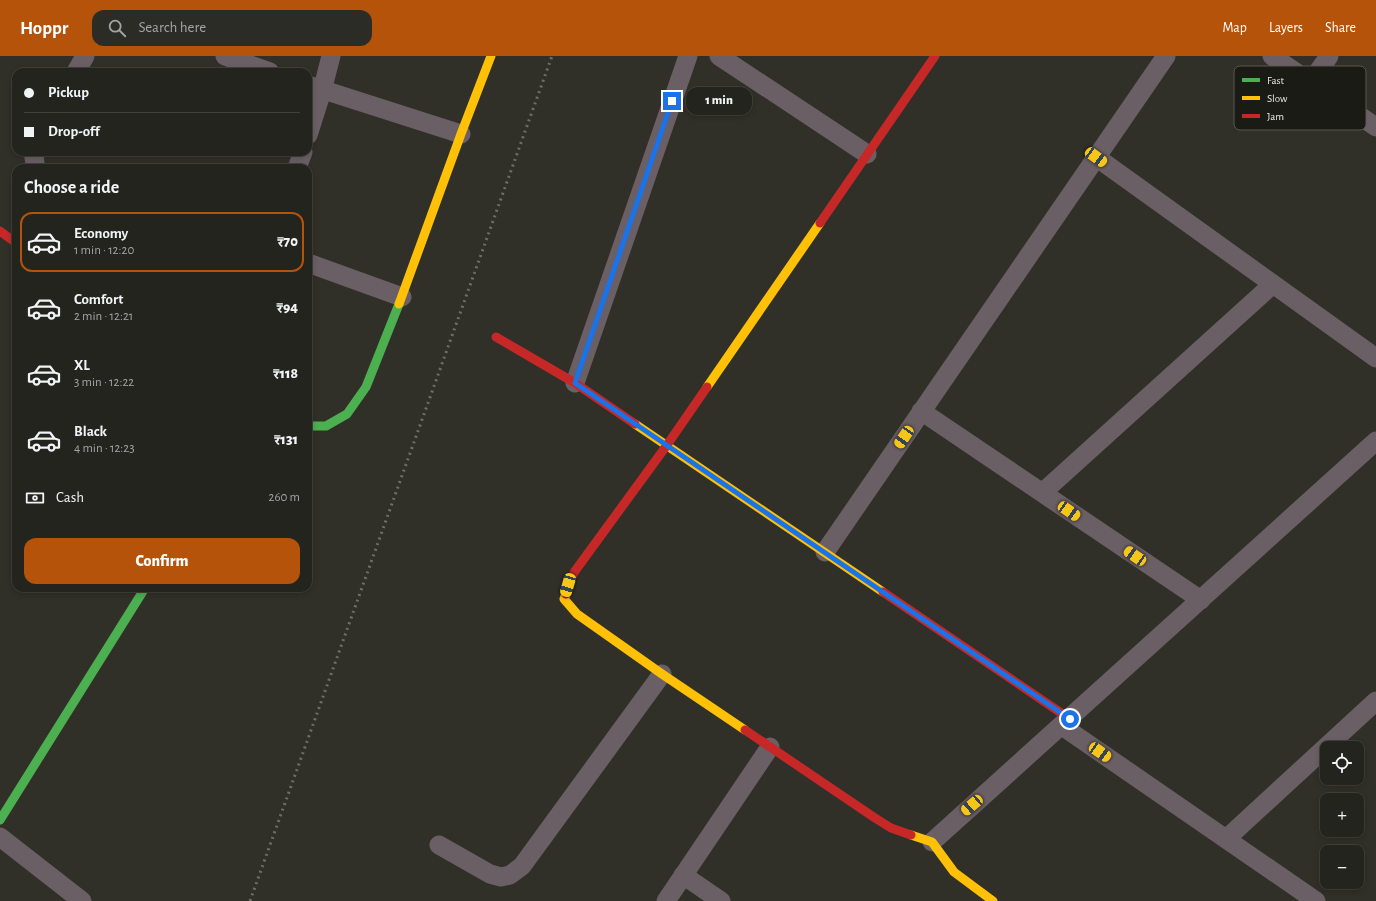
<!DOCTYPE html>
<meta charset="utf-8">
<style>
:root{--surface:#24241e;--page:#2c2c27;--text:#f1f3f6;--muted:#a3a4a4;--line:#41413c;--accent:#b45309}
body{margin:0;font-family:"Alegreya Sans",sans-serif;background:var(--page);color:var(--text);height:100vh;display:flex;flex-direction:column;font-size:15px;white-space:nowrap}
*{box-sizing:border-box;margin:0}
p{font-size:13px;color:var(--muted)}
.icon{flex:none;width:22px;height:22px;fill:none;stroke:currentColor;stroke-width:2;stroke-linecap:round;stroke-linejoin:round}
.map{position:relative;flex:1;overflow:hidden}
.drawer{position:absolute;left:12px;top:108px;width:300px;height:428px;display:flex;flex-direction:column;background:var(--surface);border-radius:12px;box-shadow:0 2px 6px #0003,0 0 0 1px var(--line)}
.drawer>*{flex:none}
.top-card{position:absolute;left:12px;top:12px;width:300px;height:88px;border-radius:12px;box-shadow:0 2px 6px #0003,0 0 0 1px var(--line);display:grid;align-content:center;height:88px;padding:0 12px;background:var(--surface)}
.fabs{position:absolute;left:1320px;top:685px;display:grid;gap:8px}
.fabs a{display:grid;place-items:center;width:44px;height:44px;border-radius:8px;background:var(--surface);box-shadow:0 2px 6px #0003,0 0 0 1px var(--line);font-size:20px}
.end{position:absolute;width:18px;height:18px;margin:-9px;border:5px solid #1a73e8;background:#fff;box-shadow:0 0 0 2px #fff}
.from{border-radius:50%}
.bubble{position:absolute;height:28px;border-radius:12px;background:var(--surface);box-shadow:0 2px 6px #0003,0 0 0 1px var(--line);font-size:13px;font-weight:800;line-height:28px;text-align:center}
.car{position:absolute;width:12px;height:24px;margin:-12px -6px;border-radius:5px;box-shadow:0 0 3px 1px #0007;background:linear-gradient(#f5c518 24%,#345 0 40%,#f5c518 0 76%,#345 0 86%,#f5c518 0)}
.top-card b{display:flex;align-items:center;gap:14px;height:38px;font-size:15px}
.top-card b+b{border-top:1px solid var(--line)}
.top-card i{width:10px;height:10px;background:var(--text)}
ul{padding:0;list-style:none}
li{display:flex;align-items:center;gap:12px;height:60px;margin:0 8px 6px;padding:0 4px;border:2px solid transparent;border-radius:12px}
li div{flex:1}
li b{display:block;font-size:15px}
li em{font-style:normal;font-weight:800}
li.selected{border-color:var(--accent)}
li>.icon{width:36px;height:36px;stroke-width:1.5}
h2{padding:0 12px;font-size:18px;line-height:48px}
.pay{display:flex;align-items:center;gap:10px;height:44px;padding:0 12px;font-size:15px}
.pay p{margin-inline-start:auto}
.action{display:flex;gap:8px;margin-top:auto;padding:8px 12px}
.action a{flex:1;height:46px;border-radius:12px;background:var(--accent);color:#fff;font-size:16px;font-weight:800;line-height:46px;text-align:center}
header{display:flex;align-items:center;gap:24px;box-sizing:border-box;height:56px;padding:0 20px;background:var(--accent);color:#fff}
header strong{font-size:19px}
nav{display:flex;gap:22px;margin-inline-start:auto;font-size:14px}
.search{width:280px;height:36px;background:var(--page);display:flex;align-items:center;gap:10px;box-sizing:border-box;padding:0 14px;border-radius:12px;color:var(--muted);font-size:15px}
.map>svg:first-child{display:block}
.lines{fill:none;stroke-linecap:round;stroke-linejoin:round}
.street{stroke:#6a5f64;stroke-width:19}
.fast{stroke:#4caf50;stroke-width:9}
.slow{stroke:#ffc107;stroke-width:9}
.jam{stroke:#c62828;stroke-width:9}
.rail{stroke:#6f6b69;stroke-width:3;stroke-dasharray:2 4;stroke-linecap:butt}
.route{stroke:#1a73e8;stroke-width:5}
.key{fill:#1a1b14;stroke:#585951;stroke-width:1}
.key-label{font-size:11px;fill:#e8e9e0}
</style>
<header>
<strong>Hoppr</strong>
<div class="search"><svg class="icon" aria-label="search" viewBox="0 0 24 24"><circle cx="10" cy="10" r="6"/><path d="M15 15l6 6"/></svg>Search here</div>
<nav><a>Map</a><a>Layers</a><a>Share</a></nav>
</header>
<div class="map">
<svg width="1376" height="845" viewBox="0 0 1376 845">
<rect width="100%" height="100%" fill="#303028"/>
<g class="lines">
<path class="street" d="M225,0L270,16
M719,0L867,98
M1272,0L1376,71
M76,16L85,0
M1311,26L1329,0
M308,29L461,78
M308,79L322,35L331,0
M1096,101L1376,302
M36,112L34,102L36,96
M297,112L303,96
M308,207L402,241
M575,327L688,0
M921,355L1201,544
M1042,437L1273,228
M825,496L1166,0
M1062,670L1316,845
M0,781L82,845
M1226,783L1376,645
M932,786L1376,385
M439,789L490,818L501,821L510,819L522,810L662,618
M683,819L721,845
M666,845L770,691"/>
<path class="fast" d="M308,370H326L347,358L366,331L399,248
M0,764L145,532"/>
<path class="slow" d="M399,248L461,78L491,0
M707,331L820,167
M635,368L883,536
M566,538L564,543L577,558L662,618L745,674
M911,779L932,786L954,816L993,845"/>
<path class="jam" d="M820,167L935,0
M0,175L16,187
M496,281L575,327L635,368
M883,536L1070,663
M566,538L568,529L575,515L667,389L707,331
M745,674L875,762L891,772L911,779"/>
<path class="rail" d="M250,845L552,0"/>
</g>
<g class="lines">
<path class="route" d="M672,45L575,327L1070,663"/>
</g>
<rect x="1234" y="10" width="132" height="64" rx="6" class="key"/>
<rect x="1242" y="22" width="18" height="4" fill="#4caf50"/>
<rect x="1242" y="40" width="18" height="4" fill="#ffc107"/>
<rect x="1242" y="58" width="18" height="4" fill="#c62828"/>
<g class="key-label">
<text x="1267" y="28">Fast</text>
<text x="1267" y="46">Slow</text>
<text x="1267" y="64">Jam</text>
</g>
</svg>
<div class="fabs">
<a><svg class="icon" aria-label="locate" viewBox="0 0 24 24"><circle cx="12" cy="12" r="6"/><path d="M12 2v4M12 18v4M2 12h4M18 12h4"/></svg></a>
<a>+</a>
<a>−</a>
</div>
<i class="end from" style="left:1070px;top:663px"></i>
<i class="end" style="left:672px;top:45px"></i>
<div class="bubble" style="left:686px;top:31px;width:66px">1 min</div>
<i class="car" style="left:1096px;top:101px;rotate:126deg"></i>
<i class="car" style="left:904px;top:381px;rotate:214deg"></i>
<i class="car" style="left:1069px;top:455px;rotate:124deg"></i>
<i class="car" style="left:1135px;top:500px;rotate:304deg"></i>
<i class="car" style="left:568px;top:529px;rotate:196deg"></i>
<i class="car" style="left:1100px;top:696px;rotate:125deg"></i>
<i class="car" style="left:972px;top:749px;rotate:229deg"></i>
<div class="top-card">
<b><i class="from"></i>Pickup</b>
<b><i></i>Drop-off</b>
</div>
<section class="drawer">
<h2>Choose a ride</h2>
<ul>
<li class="selected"><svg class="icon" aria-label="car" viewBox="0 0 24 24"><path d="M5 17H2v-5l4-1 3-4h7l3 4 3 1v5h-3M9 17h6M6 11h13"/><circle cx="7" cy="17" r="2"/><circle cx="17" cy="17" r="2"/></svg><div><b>Economy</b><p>1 min · 12:20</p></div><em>₹70</em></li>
<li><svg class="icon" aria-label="car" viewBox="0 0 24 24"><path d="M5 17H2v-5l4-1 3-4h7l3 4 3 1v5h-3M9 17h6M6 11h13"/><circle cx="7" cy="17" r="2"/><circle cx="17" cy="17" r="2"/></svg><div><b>Comfort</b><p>2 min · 12:21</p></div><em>₹94</em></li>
<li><svg class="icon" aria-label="car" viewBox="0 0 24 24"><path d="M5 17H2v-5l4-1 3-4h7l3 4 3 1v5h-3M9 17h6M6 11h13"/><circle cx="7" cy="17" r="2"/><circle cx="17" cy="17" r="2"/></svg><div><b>XL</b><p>3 min · 12:22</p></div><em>₹118</em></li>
<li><svg class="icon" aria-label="car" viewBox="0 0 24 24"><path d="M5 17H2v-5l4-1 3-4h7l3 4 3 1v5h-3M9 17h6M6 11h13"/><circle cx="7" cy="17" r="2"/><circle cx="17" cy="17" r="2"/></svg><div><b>Black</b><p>4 min · 12:23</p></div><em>₹131</em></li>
</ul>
<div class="pay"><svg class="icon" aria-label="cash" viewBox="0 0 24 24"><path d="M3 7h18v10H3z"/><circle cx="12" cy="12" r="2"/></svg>Cash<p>260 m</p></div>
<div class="action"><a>Confirm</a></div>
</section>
</div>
